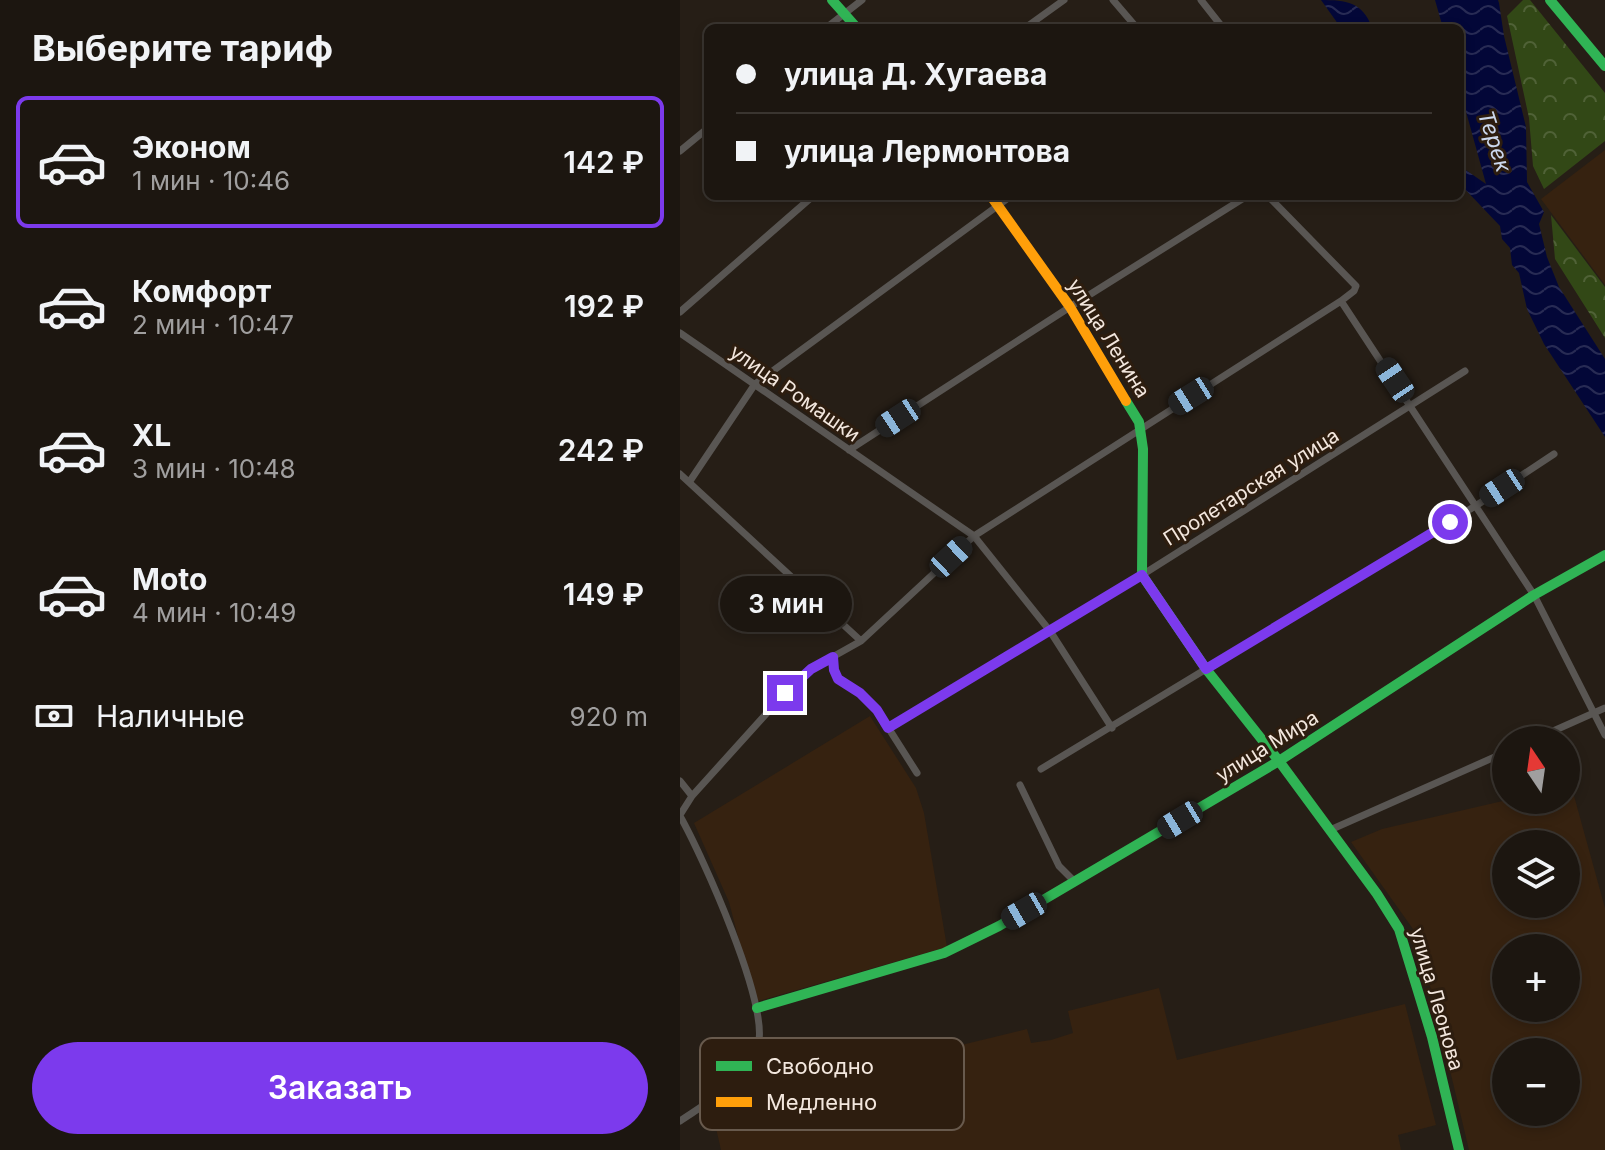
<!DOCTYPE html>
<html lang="ru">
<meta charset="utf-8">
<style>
:root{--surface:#1c1610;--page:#251f19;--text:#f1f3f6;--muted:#a09f9f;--line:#3a3530;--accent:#7c3aed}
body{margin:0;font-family:Inter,sans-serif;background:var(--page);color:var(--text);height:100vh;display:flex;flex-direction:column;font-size:30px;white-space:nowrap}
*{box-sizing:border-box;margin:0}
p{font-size:26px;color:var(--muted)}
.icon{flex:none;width:44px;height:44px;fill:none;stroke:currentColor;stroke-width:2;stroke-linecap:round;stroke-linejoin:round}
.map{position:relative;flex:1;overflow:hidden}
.panel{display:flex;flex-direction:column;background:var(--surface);width:680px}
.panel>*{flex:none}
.guide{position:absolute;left:24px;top:24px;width:760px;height:176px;border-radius:12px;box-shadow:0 4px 12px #0003,0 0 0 2px var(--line);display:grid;align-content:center;height:176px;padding:0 32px;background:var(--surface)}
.needle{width:52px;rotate:347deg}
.fabs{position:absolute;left:812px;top:726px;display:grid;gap:16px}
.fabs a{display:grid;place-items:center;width:88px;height:88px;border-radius:50%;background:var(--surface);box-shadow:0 4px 12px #0003,0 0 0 2px var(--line);font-size:40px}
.end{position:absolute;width:36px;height:36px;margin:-18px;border:10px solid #7c3aed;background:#fff;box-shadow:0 0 0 4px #fff}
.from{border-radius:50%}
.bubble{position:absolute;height:56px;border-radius:28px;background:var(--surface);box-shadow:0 4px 12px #0003,0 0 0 2px var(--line);font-size:26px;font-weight:600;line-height:56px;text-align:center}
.car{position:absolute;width:24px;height:48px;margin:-24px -12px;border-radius:10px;box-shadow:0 0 6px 2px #0007;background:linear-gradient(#222 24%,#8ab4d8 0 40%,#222 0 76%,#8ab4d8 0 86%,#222 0)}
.guide b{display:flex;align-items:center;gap:28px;height:76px;font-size:30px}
.guide b+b{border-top:2px solid var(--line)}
.guide i{width:20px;height:20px;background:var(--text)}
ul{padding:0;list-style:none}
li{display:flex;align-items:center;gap:24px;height:132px;margin:0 16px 12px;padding:0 16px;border:4px solid transparent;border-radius:12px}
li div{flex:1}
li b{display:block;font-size:30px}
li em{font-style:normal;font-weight:600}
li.active{border-color:var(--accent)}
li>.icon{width:72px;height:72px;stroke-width:1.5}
h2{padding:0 32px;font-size:36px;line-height:96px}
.pay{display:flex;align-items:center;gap:20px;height:88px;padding:0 32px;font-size:30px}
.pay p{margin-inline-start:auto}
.button{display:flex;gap:16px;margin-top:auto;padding:16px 32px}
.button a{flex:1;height:92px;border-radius:48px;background:var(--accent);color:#fff;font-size:32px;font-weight:600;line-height:92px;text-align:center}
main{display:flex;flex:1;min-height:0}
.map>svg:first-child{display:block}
.built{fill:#362210;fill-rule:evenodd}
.forest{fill:url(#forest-crowns)}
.water{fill:url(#water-waves)}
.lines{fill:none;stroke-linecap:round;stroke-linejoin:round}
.street{stroke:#595653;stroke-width:7}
.fast{stroke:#30b455;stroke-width:10}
.slow{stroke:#ff9f0a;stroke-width:10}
.route{stroke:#7c3aed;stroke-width:10}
.labels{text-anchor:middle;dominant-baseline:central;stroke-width:6;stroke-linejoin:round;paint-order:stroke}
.street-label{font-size:20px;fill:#f3e7de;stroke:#2d1d0f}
.water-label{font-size:22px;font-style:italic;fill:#ccd8ed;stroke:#2d1d0f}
.key{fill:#2d1d0f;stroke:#685a4d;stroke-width:2}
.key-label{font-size:22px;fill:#f3e7de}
</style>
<main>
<section class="panel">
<h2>Выберите тариф</h2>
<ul>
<li class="active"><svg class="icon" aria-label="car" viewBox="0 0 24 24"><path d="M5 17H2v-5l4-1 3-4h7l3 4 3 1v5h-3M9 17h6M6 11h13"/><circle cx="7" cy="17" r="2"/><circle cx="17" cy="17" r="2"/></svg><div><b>Эконом</b><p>1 мин · 10:46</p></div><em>142 ₽</em></li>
<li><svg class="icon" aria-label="car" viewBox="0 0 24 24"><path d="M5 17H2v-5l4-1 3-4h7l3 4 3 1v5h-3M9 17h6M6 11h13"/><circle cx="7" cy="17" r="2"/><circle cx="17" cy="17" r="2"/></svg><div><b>Комфорт</b><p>2 мин · 10:47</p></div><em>192 ₽</em></li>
<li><svg class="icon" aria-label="car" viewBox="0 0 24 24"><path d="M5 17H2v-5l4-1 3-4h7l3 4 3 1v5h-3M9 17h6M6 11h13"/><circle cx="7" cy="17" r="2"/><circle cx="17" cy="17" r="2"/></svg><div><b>XL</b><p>3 мин · 10:48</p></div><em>242 ₽</em></li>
<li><svg class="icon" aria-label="car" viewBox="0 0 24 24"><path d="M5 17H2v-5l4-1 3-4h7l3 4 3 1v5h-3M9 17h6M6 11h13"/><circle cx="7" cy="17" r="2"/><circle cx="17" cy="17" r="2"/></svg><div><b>Moto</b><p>4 мин · 10:49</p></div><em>149 ₽</em></li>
</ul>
<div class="pay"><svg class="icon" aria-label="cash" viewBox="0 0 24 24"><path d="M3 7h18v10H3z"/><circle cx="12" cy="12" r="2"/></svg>Наличные<p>920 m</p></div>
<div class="button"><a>Заказать</a></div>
</section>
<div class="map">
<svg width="925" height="1150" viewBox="0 0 925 1150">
<defs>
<pattern id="forest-crowns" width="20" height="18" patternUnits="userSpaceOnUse" patternTransform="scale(2)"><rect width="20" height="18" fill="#324816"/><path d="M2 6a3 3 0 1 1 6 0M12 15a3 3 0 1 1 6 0" fill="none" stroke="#506237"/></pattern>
<pattern id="water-waves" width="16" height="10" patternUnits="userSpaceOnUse" patternTransform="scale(2)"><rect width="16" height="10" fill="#030738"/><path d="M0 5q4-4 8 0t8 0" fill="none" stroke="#282b54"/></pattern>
</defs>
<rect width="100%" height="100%" fill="#261e16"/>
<path class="built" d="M925,150V285L861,199Z
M190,716L236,788L244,813L267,947L75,1002L49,902L14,823Z
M891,785L925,908V1150H789L738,936L671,842L702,829L827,800H886V786ZM886,844V904H826V844ZM826,948H886V1008H826ZM826,1052H886V1112H826Z
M479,988L497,1060L725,1004L756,1125L718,1135L721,1150H41L31,1106L347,1029L351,1043L371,1040L393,1033L388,1011Z"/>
<path class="forest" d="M843,0H850L925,93V141L864,189L853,166L849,118L827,16Z
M871,215L925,287V338L875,259Z"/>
<path class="water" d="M641,0C666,0 683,2 692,28H661Z
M755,0H818L819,3L824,36L846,127L847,182L864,212L859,224L867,257L879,287L925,359V437L864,344L847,309L839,273L832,265L830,248L822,239L820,226L780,184V166L806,184L780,90V28H763Z"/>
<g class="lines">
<path class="street" d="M433,0L457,28
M521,0L543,28
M146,28L182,0
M345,28L384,0
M0,151L28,128
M588,196L676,286L674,291L661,301L854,595L925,735
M0,312L133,196
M0,333L294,536L370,631L432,728
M169,450L390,307L567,196
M0,474L181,641
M10,481L75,384L331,196
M153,657L154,670L158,679L180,693L197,710L237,773
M208,728L462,575L785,371
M853,740L925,708
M361,769L797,505L874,454
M0,781L12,796L0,815
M340,785L379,866L395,882
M12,796L114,683L131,669L181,641L294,536L661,301
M0,816C22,855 90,1005 78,1046C68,1080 28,1102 0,1121
M650,830L826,752"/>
<path class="fast" d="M152,0L177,28
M870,0L925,66
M446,401L459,422L463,449L462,575L526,669L599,761L697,894L719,929L752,1037L779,1150
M77,1008L264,953L319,926L599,761L854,595L925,555"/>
<path class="slow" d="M311,196L390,307L446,401"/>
</g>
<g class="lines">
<path class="route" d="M105,693L131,669L153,657L154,670L158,679L180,693L197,710L208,728L462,575L526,669L770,522"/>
</g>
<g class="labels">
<g class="street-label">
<text transform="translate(429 338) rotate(58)">улица Ленина</text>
<text transform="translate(115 393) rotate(35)">улица Ромашки</text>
<text transform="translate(571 487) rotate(-32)">Пролетарская улица</text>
<text transform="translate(587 746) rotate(-32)">улица Мира</text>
<text transform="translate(757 999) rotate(74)">улица Леонова</text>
</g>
<g class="water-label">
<text transform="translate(815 141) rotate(72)">Терек</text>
</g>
</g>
<rect x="20" y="1038" width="264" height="92" rx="12" class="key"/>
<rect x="36" y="1061" width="36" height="10" fill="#30b455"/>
<rect x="36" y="1097" width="36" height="10" fill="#ff9f0a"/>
<g class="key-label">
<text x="86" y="1074">Свободно</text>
<text x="86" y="1110">Медленно</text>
</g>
</svg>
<div class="fabs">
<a><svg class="needle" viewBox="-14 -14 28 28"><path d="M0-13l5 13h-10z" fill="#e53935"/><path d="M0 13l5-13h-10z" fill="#a09f9f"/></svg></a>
<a><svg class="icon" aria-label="layers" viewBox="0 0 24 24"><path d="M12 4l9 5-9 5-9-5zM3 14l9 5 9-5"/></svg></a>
<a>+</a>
<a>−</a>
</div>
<i class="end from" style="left:770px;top:522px"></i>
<i class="end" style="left:105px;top:693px"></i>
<div class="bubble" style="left:40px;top:576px;width:132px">3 мин</div>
<i class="car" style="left:715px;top:380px;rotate:326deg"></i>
<i class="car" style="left:511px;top:396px;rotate:238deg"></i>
<i class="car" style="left:218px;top:418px;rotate:237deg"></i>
<i class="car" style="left:822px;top:488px;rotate:237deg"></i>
<i class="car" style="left:271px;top:557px;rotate:47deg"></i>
<i class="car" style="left:500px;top:820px;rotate:239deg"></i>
<i class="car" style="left:344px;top:911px;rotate:240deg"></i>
<div class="guide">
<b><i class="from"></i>улица Д. Хугаева</b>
<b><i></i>улица Лермонтова</b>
</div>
</div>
</main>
